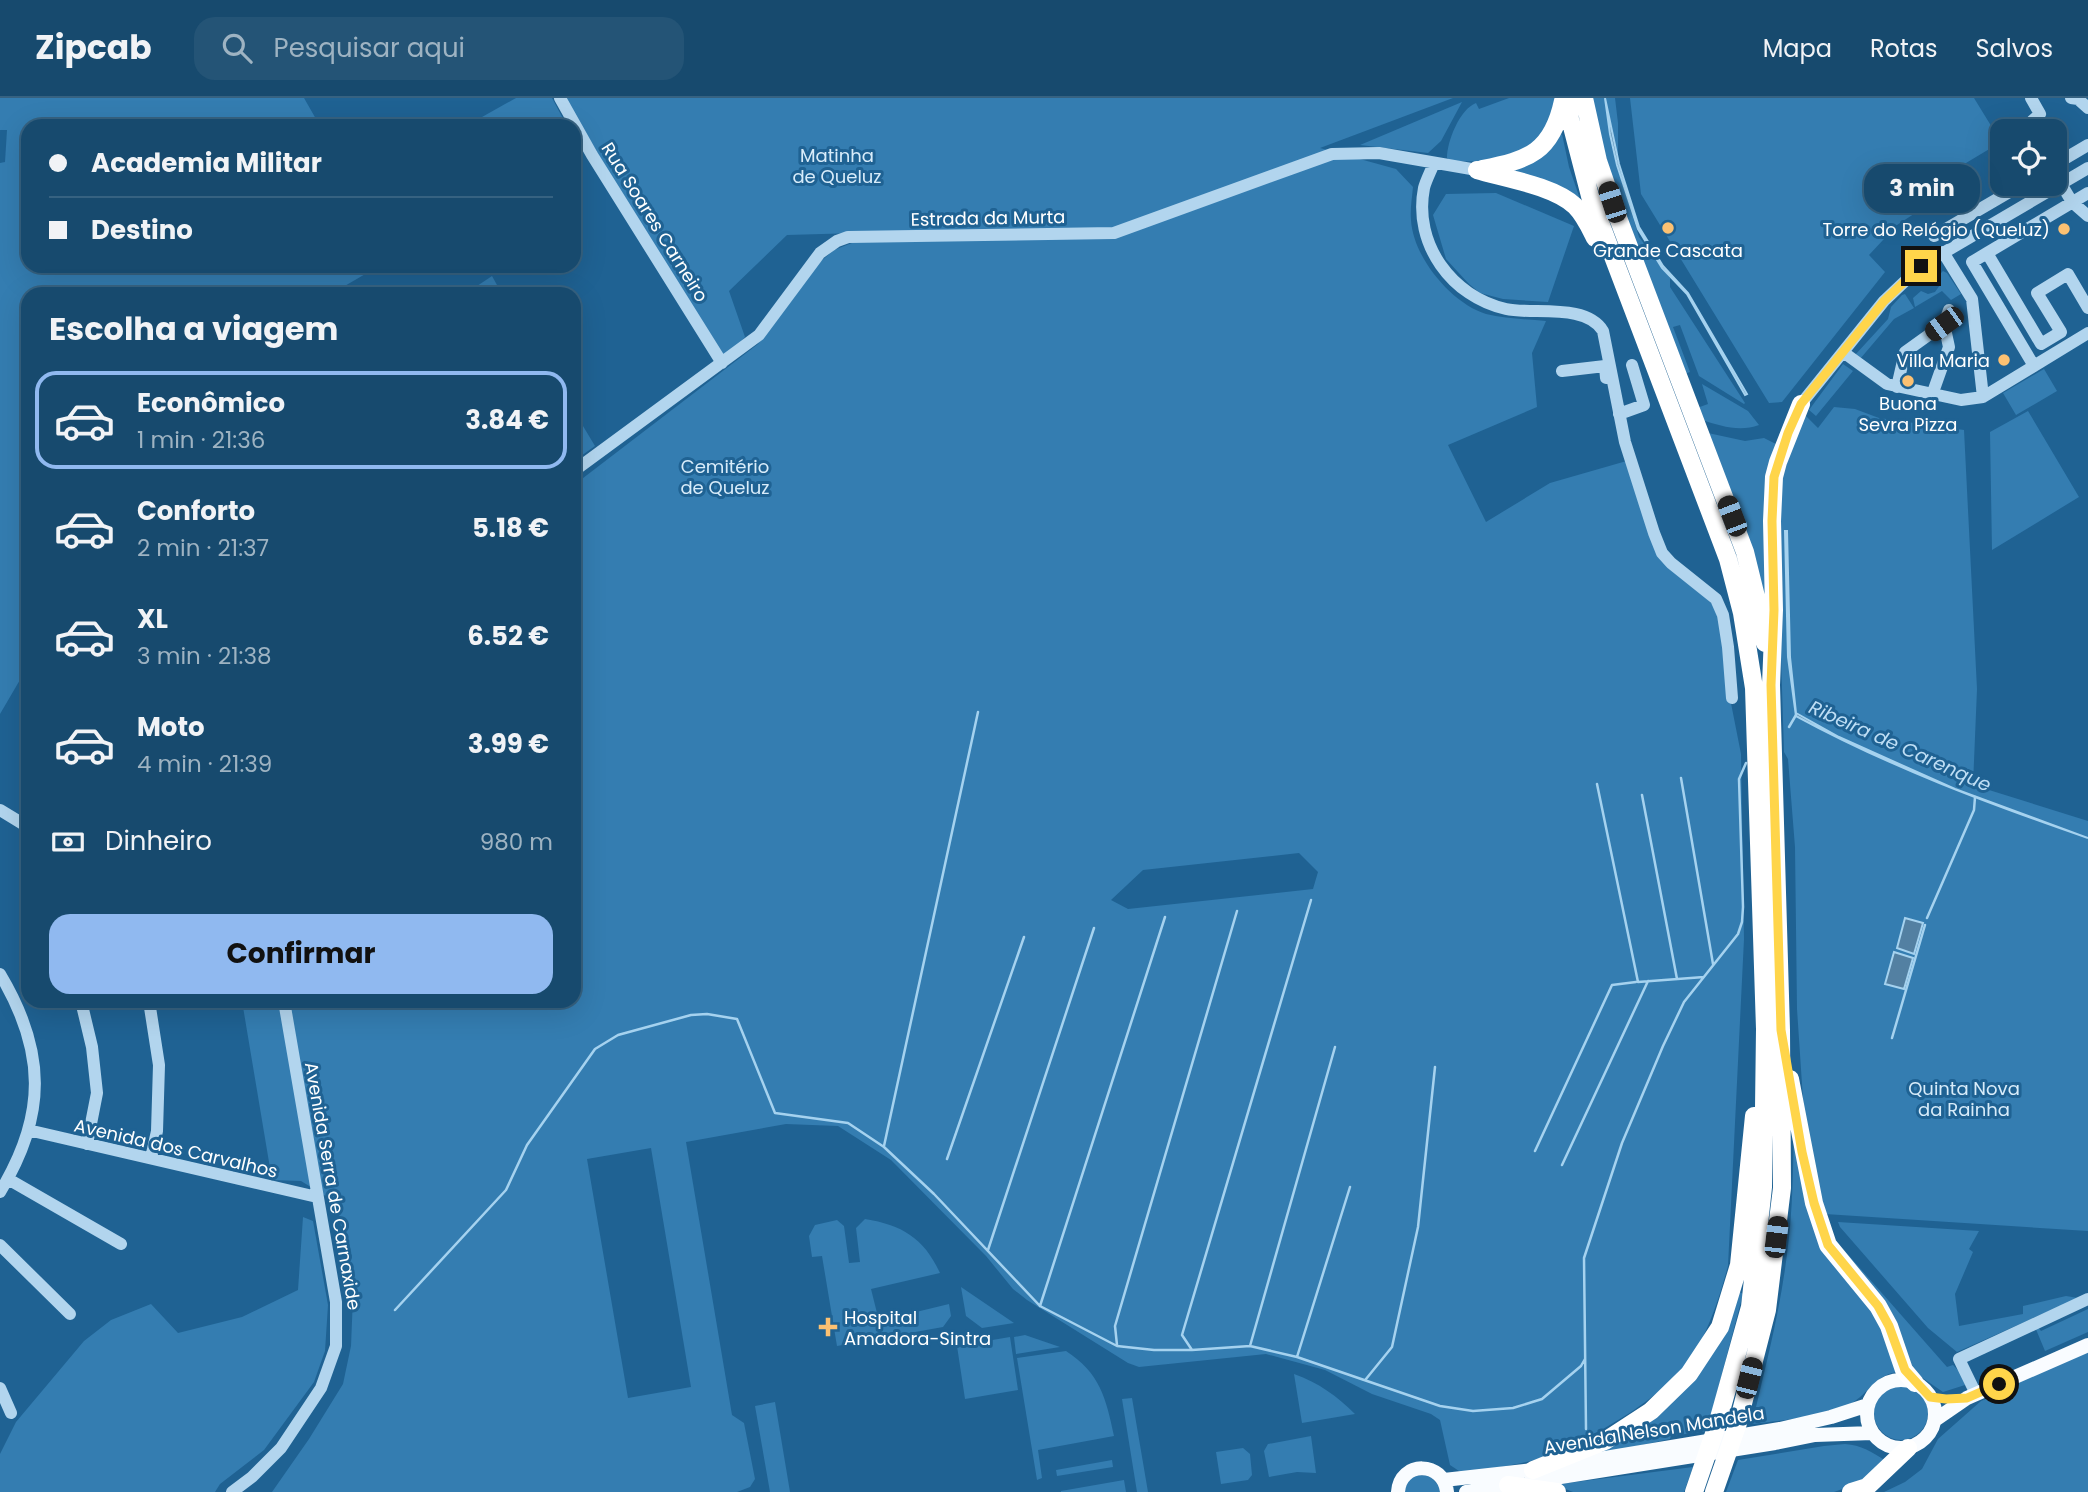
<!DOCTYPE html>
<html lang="pt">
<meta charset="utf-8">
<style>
:root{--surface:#174a6e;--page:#245476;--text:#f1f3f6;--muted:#9eb3c2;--line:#366281;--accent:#90b9f0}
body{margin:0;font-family:Poppins,sans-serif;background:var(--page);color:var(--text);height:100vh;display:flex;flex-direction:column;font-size:26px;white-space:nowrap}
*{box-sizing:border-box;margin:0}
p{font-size:23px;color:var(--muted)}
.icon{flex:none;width:38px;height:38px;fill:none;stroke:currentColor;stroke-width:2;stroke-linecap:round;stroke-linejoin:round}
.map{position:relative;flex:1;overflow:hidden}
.details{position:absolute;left:21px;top:189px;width:560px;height:721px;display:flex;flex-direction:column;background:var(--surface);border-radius:21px;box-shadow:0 7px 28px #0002,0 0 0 2px var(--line)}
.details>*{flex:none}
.top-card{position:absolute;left:21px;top:21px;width:560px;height:154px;border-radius:21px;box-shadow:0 7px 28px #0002,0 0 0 2px var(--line);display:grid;align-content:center;height:154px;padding:0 28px;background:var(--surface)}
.controls{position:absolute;left:1990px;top:21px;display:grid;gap:14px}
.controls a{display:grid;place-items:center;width:77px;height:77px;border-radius:14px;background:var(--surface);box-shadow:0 7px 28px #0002,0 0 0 2px var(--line);font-size:35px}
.end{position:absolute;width:32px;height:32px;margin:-16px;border:9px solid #ffd54a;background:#111;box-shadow:0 0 0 4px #111}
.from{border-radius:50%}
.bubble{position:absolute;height:49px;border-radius:21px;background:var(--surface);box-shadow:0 7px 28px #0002,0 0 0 2px var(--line);font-size:23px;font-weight:700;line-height:49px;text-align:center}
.car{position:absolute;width:21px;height:42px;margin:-21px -10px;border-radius:9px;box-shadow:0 0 5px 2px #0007;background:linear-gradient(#222 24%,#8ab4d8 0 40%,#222 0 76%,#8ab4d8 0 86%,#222 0)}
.top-card b{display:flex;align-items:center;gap:24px;height:66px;font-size:26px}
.top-card b+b{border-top:2px solid var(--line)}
.top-card i{width:18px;height:18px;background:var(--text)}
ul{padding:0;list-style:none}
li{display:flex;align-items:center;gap:21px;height:98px;margin:0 14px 10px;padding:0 14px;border:4px solid transparent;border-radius:21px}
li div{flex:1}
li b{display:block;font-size:26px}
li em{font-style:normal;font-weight:700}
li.current{border-color:var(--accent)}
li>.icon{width:63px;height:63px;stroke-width:1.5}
h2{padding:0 28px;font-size:32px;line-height:84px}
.pay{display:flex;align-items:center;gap:18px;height:77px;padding:0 28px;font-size:26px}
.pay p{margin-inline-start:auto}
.cta{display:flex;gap:14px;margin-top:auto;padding:14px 28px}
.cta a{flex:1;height:80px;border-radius:21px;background:var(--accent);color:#111;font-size:28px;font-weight:700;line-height:80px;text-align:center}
header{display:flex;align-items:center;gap:42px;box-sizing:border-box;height:98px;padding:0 35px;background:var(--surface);border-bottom:2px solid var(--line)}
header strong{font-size:33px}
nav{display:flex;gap:38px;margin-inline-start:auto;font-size:24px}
.search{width:490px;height:63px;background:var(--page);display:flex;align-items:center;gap:18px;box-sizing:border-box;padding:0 24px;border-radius:21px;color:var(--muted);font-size:26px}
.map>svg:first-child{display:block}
.green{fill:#347db1;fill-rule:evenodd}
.water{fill:#5380a2;stroke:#a5d2ef;stroke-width:2}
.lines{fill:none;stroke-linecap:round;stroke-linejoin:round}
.stream{stroke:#a5d2ef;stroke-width:2.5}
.minor{stroke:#b2d5ee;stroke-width:12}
.major{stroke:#f9fcff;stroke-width:14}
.highway{stroke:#fff;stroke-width:18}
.route{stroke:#ffd54a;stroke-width:9}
.poi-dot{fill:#fcc172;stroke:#1f6293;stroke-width:2.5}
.labels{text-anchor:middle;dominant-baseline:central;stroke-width:6;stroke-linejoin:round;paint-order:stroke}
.park-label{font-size:18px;fill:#d8ecfa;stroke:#1f6293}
.street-label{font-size:18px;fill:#fff;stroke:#1f6293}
.poi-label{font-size:18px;fill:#fff;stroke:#1f6293;text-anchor:end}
.water-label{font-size:19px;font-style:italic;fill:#bedef5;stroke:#1f6293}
</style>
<header>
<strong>Zipcab</strong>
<div class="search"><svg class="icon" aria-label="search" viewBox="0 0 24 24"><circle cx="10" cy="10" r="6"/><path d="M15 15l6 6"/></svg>Pesquisar aqui</div>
<nav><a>Mapa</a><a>Rotas</a><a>Salvos</a></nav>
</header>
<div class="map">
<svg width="2088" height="1394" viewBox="0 0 2088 1394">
<rect width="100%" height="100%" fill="#1f6293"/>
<path class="green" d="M0,0H304L320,28H28V168H379L331,196H28V577L24,575L0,616V65L5,64L7,32H0Z
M516,0H552L567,28H466Z
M565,0H1453L1320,50L1396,71L1413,89C1412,100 1410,111 1411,122C1413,159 1451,205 1486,216C1505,221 1527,221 1546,223L1532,255L1537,309L1448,347L1486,424L1550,385L1630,362L1662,455L1723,517L1728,590L1741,656L1744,841L1728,1168C1720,1197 1711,1226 1696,1252C1669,1298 1595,1339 1546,1358C1520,1368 1489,1370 1462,1375L1450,1367L1440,1322L1431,1316L1372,1296L1325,1272L1266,1256L1139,1269L1128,1265L1027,1202L1013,1191L986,1158L891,1062L838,1028L786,1026L686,1044L732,1317L744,1325L755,1381L750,1389L737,1394H272L309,1341L343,1286L351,1248L353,1198L337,1105L301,1083L272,1082L242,903H574V387L758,246L813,170L834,152L852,145L857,135L787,137L729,193L745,239L722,265ZM1299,755L1318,774L1313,791L1128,811L1111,802L1143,772ZM651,1050L691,1289L628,1300L587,1061Z
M1509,0H1555L1553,22L1533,49L1502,64L1451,63L1447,60C1447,43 1460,11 1476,5L1479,11Z
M1591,0H1615L1618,25V71L1639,139L1670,180V189L1745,305L1744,306L1699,278L1680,227L1673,229L1690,274L1684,276L1625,119L1605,56Z
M1630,0H1974L2001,44L1916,95L1923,110L1897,127L1869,157L1885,174L1782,304L1769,305L1641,96Z
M1462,4L1441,43L1428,55L1360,47Z
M1562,36L1569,69L1581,104L1501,74L1532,63Z
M1496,95L1574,128L1548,204L1503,201L1480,195L1469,186L1446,161L1433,117L1446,96Z
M1943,173L1947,175L1961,196L1951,202L1942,193L1915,209L1913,200L1921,193L1928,196L1935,194L1940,187L1937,179Z
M492,178L502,196H465Z
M1905,196L1914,210L1894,221L1860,261L1855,257L1888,221L1891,209L1902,197Z
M1843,266L1853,273L1816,318L1809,312Z
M2044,271L2057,293L2016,317L2003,295Z
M1702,286L1748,313L1759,327C1740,334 1720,328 1702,322L1697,310L1708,306Z
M1834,309L1855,311L1879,320L1964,332L1977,591L1973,687L2088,723V1133L1825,1116L1807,1040L1803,1001L1797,911L1795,749L1788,661L1784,654L1777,433L1782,374L1805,317L1818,330Z
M574,313L595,348L574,363Z
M2028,313L2079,399L1992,452L1990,334Z
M1708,335L1745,343L1764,340L1778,347L1766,508Z
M1794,1027L1810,1102L1870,1206L1900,1274C1877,1274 1868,1297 1850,1306C1822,1320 1783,1322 1752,1326C1765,1270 1780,1214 1787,1156C1793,1113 1793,1070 1794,1027Z
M303,1119L313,1123L328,1207L325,1253L314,1284L264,1352L220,1386L215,1394H0V1356L16,1324L84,1243L111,1222L151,1206L178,1235L242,1219L298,1192Z
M865,1121C902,1127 924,1140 940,1175L871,1191L879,1223L949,1206L951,1218L943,1229L837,1248L822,1158L812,1159L809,1138L815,1127L837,1122L844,1128L849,1165L860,1164L856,1130Z
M1838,1124L1979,1133L1969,1151L1973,1154L1955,1196L1959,1228L2023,1216V1208L2066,1198L2078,1200L1957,1254L1928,1230L1840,1129Z
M1829,1135L1947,1269L1953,1267L1963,1277L1965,1287L1943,1294L1908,1270Z
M961,1189L1014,1225L982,1230L966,1218Z
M1740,1194L1743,1196L1707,1333L1671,1338L1670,1341L1590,1358L1657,1314Z
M2088,1211V1234L2045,1253L2035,1229L2037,1228L2041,1233Z
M1025,1237L1060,1249L1016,1256L1014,1239Z
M1010,1239L1018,1292L965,1301L957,1248Z
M1066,1253C1100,1275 1106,1300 1114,1338L1038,1352L1042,1380L1037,1382L1017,1260Z
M2088,1253V1394H1884L1905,1384L1922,1371L1938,1341L1981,1303L2000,1295V1292Z
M1294,1276C1319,1285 1337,1298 1355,1316L1302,1325Z
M1874 1315a27 27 0 1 1 54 0a27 27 0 1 1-54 0Z
M1132,1300L1148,1394H1137L1122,1301Z
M775,1304L790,1394H770L755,1308Z
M1311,1338L1316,1375L1297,1374L1269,1379L1264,1353L1268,1346Z
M1845,1346C1861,1347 1872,1354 1886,1363L1865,1383L1834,1394H1726L1738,1362L1824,1348Z
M1243,1350L1250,1356L1252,1377L1248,1382L1221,1386L1216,1354Z
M1112,1362L1113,1369L1057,1378L1056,1372Z
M1693,1369L1684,1394H1573L1563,1390L1560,1386Z
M1429,1377L1439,1388L1440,1394H1403L1411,1378Z
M1124,1382L1126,1394H1061V1393Z"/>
<path class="water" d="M1605,0L1619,66L1639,129L1663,168L1688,195L1747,296L1745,297L1687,196L1662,170L1638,131L1617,67L1610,36Z
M1785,433H1787L1790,559L1796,615L1839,639L1955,691L2088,740C1987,705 1890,669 1796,618L1788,559Z
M1905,820L1923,825L1914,856L1897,850Z
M1894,854L1913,860L1904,891L1885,886Z"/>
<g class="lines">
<path class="stream" d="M1789,629L1796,617
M1681,680L1713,866
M1597,686L1638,884L1704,879
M1642,697L1677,881
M1927,820L1974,712L1975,699
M1892,940L1925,827
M884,1048L978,614
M1535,1053L1612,887L1636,884
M947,1061L1024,839
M1562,1067L1648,883
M988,1152L1094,830
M1040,1208L1165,819
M395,1212L506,1092L527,1047L595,951L618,937L691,917L707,916L737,921L775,1015L848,1025L884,1049L934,1096L1040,1208L1117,1248L1154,1252H1192L1250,1248L1297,1259L1440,1308L1473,1313L1513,1310L1542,1301L1581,1268L1585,1261
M1117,1247L1115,1228L1237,813
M1250,1248L1335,949
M1192,1252L1182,1237L1311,802
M1297,1259L1350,1089
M1366,1281L1392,1249L1418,1129L1435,969
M1586,1331L1584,1160L1622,1045L1663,948L1684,904L1738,836L1742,824L1743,809L1739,681L1746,665"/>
<path class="minor" d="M560,0L592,57L722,265
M2071,0L2078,1L2088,10
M2030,33L2032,23L2040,16L2031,0
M1434,65C1431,73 1426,82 1424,90C1413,146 1452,199 1506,211C1533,217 1586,205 1603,233L1625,344L1654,435L1662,455L1671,465L1716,501L1723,517L1728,549L1732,600
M2054,67L2088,47
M2054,74L2072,104L2088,118
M1934,138L2023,86
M1943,154L1972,201L1983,299
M1987,155L2088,95
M1944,226L1949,212
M1843,254L1887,286L1961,302L1983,299L2088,235
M2034,268L1972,164L1987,155L2041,246L2061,234L2037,195L2068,176L2088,210
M1562,273L1605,268L1606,280
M1897,289L1905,254L1944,226L1949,249L1932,297
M1801,306L1884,203L1921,168L2088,70
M1619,316L1644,307L1632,267
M574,373L759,237L820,155L837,143L848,139L1114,135L1332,56L1379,55L1477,72
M0,712L28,729
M0,876C46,953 47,1017 0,1094
M81,903L92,949L97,995L87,1046
M149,903L159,967L157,1033L151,1060
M28,1032L317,1099
M8,1081L121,1146
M0,1147L70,1216
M0,1290L11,1315
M1976,1296L1959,1261L2088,1201
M232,1394L252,1379L281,1350L321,1290L336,1248V1204L284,903"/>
<path class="major" d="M1867 1316a34 34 0 1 1 68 0a34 34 0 1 1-68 0Z
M1935,1322L1967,1300L2088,1247
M1444,1382L1533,1372L1780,1331L1831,1319L1868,1307
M1398,1394C1400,1362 1444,1363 1447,1394
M1466,1394L1775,1345L1815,1337L1872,1335"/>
<path class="highway" d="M1567,0L1570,21L1590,98L1728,461L1742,515L1754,590L1765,931L1763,1089L1750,1209L1717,1327L1694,1394
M1584,0L1598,63L1612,104L1745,454L1759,511L1765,545
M1482,71C1529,62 1552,54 1563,3
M1477,72C1504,80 1554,88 1575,108C1584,117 1589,128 1595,140
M1790,981L1814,1105L1828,1147L1878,1208L1889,1228L1904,1272L1915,1285
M1533,1372L1605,1343L1651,1313L1689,1276L1720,1229L1739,1167L1754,1018
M1508,1387L1557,1394
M1714,1394L1738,1325L1767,1212L1782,1090L1781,932L1771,587L1774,512L1772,423L1774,379L1778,364L1801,306
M1851,1394L1867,1389L1908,1350"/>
</g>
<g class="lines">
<path class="route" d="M1921,168L1884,203L1801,306L1788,335L1774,379L1772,423L1774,512L1771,587L1781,932L1802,1054L1814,1105L1828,1147L1878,1208L1889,1228L1905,1272L1930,1299L1946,1301L1967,1300L1999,1286"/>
</g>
<g class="poi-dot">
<circle cx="1668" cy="130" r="7"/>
<circle cx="2064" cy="131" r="7"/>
<circle cx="2004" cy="262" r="7"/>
<circle cx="1908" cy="283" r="7"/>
<path d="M824.5 1218.5h7v7h7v7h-7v7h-7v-7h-7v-7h7z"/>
</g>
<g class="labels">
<g class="park-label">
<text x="837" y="57">Matinha<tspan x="837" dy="21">de Queluz</tspan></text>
<text x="725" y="368">Cemitério<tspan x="725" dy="21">de Queluz</tspan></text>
<text x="1964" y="990">Quinta Nova<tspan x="1964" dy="21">da Rainha</tspan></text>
</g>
<g class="street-label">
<text transform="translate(988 120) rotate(-1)">Estrada da Murta</text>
<text transform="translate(655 124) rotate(58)">Rua Soares Carneiro</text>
<text transform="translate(176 1050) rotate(13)">Avenida dos Carvalhos</text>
<text transform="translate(333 1088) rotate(80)">Avenida Serra de Carnaxide</text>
<text transform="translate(1654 1332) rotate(-9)">Avenida Nelson Mandela</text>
</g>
<g class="poi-label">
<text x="2050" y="131">Torre do Relógio (Queluz)</text>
<text x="1668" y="152" text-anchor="middle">Grande Cascata</text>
<text x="1990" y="262">Villa Maria</text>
<text x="1908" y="305" text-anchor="middle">Buona<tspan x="1908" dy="21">Sevra Pizza</tspan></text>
<text x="844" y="1219" text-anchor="start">Hospital<tspan x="844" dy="21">Amadora-Sintra</tspan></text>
</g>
<g class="water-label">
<text transform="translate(1900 648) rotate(24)">Ribeira de Carenque</text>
</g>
</g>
</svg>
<div class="controls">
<a><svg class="icon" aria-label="locate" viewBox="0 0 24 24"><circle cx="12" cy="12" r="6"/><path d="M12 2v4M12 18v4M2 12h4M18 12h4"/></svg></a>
</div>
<i class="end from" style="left:1999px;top:1286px"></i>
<i class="end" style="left:1921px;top:168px"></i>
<div class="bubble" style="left:1864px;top:66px;width:116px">3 min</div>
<i class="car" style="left:1612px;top:104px;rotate:342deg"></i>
<i class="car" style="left:1944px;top:226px;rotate:234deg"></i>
<i class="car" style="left:1732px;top:418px;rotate:339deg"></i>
<i class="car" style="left:1776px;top:1139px;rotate:7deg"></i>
<i class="car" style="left:1749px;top:1280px;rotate:14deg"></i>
<div class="top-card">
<b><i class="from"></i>Academia Militar</b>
<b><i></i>Destino</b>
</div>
<section class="details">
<h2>Escolha a viagem</h2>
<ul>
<li class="current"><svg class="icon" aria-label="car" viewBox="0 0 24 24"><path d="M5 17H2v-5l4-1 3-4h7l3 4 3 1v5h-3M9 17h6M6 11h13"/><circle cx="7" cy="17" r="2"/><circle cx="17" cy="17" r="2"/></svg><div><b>Econômico</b><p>1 min · 21:36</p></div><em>3.84 €</em></li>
<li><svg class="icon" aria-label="car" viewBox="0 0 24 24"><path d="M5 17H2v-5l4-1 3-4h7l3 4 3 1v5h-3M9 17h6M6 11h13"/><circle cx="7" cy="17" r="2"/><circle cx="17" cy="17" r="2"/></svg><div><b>Conforto</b><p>2 min · 21:37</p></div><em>5.18 €</em></li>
<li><svg class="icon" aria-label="car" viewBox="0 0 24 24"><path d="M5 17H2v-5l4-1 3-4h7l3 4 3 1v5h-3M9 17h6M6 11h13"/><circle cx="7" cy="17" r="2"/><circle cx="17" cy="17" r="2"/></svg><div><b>XL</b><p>3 min · 21:38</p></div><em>6.52 €</em></li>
<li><svg class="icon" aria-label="car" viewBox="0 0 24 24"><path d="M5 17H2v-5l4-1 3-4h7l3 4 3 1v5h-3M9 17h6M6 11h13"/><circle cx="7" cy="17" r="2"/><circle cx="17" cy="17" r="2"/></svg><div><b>Moto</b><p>4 min · 21:39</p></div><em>3.99 €</em></li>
</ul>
<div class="pay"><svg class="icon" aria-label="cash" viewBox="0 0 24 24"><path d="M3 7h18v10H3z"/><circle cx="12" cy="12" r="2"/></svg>Dinheiro<p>980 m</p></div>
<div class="cta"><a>Confirmar</a></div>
</section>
</div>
